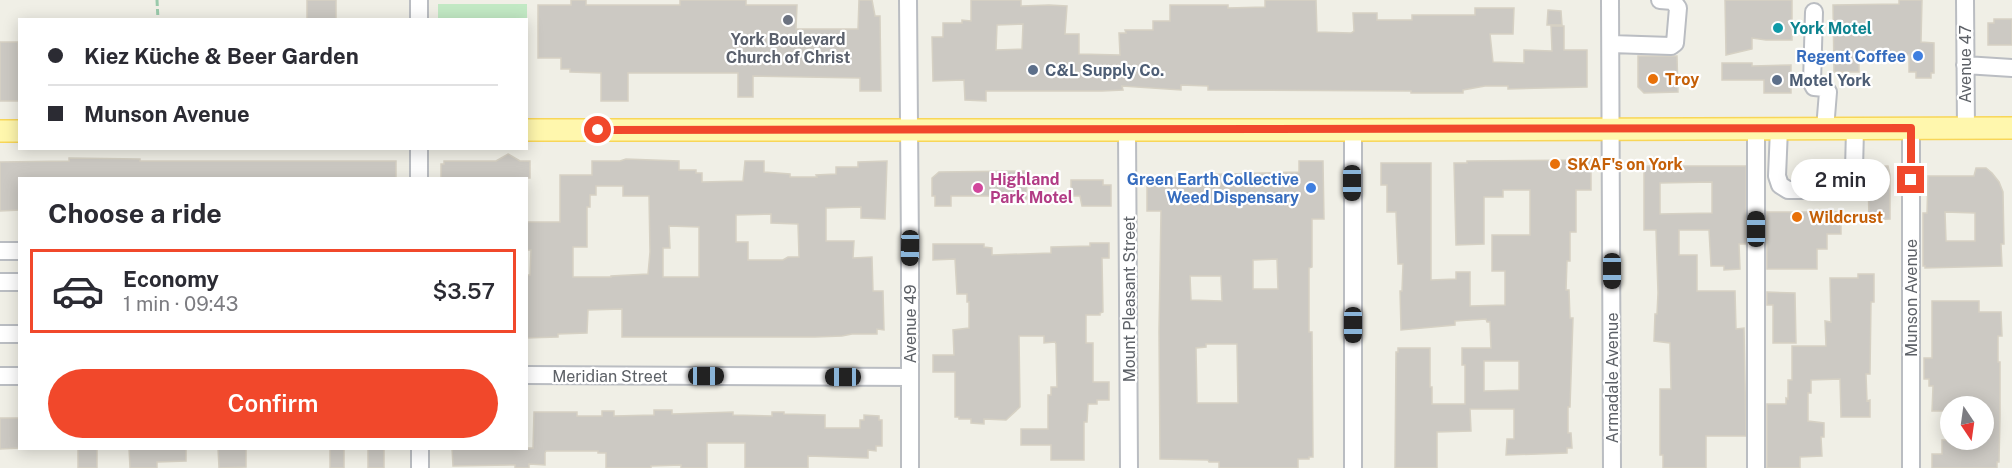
<!DOCTYPE html>
<meta charset="utf-8">
<style>
:root{--surface:#fff;--page:#f2f2f3;--text:#2b2b33;--muted:#7c7c81;--line:#e1e1e2;--accent:#f1482b}
body{margin:0;font-family:"Public Sans",sans-serif;background:var(--page);color:var(--text);height:100vh;display:flex;flex-direction:column;font-size:22px;white-space:nowrap}
*{box-sizing:border-box;margin:0}
p{font-size:20px;color:var(--muted)}
.icon{flex:none;width:33px;height:33px;fill:none;stroke:currentColor;stroke-width:2;stroke-linecap:round;stroke-linejoin:round}
.map{position:relative;flex:1;overflow:hidden}
.panel{position:absolute;left:18px;top:177px;width:510px;height:273px;display:flex;flex-direction:column;background:var(--surface);border-radius:0px;box-shadow:0 3px 15px #0003}
.panel>*{flex:none}
.top-card{position:absolute;left:18px;top:18px;width:510px;height:132px;border-radius:0px;box-shadow:0 3px 15px #0003;display:grid;align-content:center;height:132px;padding:0 30px;background:var(--surface)}
.needle{width:39px;rotate:167deg}
.fabs{position:absolute;left:1940px;top:396px;display:grid;gap:12px}
.fabs a{display:grid;place-items:center;width:54px;height:54px;border-radius:50%;background:var(--surface);box-shadow:0 3px 15px #0003;font-size:30px}
.end{position:absolute;width:27px;height:27px;margin:-14px;border:8px solid #f1482b;background:#fff;box-shadow:0 0 0 3px #fff}
.from{border-radius:50%}
.bubble{position:absolute;height:42px;border-radius:21px;background:var(--surface);box-shadow:0 3px 15px #0003;font-size:20px;font-weight:600;line-height:42px;text-align:center}
.car{position:absolute;width:18px;height:36px;margin:-18px -9px;border-radius:8px;box-shadow:0 0 4px 2px #0007;background:linear-gradient(#222 24%,#8ab4d8 0 40%,#222 0 76%,#8ab4d8 0 86%,#222 0)}
.top-card b{display:flex;align-items:center;gap:21px;height:57px;font-size:22px}
.top-card b+b{border-top:2px solid var(--line)}
.top-card i{width:15px;height:15px;background:var(--text)}
ul{padding:0;list-style:none}
li{display:flex;align-items:center;gap:18px;height:84px;margin:0 12px 9px;padding:0 18px;border:3px solid transparent;border-radius:0px}
li div{flex:1}
li b{display:block;font-size:22px}
li em{font-style:normal;font-weight:600}
li.current{border-color:var(--accent)}
li>.icon{width:54px;height:54px;stroke-width:1.5}
h2{padding:0 30px;font-size:27px;line-height:72px}
.cta{display:flex;gap:12px;margin-top:auto;padding:12px 30px}
.cta a{flex:1;height:69px;border-radius:36px;background:var(--accent);color:#fff;font-size:24px;font-weight:600;line-height:69px;text-align:center}
.map>svg:first-child{display:block}
.green{fill:#c2e9c4}
.building{fill:#ccc9c3;stroke:#d6d1c4;stroke-width:1.5;fill-rule:evenodd}
.lines{fill:none;stroke-linecap:round;stroke-linejoin:round}
.minor-casing{stroke:#babdc2;stroke-width:20}
.major-casing{stroke:#f8d658;stroke-width:24}
.path{stroke:#9acaab;stroke-width:3;stroke-dasharray:6 3;stroke-linecap:butt}
.minor{stroke:#fff;stroke-width:16}
.major{stroke:#fff7ad;stroke-width:21}
.route{stroke:#f1482b;stroke-width:8}
.worship-dot{fill:#6b7280;stroke:#fff;stroke-width:2}
.culture-dot{fill:#0f9aa8;stroke:#fff;stroke-width:2}
.shop-dot{fill:#3f7fe0;stroke:#fff;stroke-width:2}
.service-dot{fill:#5c6f8a;stroke:#fff;stroke-width:2}
.food-dot{fill:#e8710a;stroke:#fff;stroke-width:2}
.hotel-dot{fill:#d1479c;stroke:#fff;stroke-width:2}
.labels{text-anchor:middle;dominant-baseline:central;stroke-width:4.5;stroke-linejoin:round;paint-order:stroke}
.culture-label{font-size:16px;font-weight:bold;fill:#0d838f;stroke:#fff;text-anchor:start}
.worship-label{font-size:16px;font-weight:bold;fill:#5b616d;stroke:#fff}
.shop-label{font-size:16px;font-weight:bold;fill:#366cbe;stroke:#fff;text-anchor:end}
.street-label{font-size:16px;fill:#5d6167;stroke:#fff}
.service-label{font-size:16px;font-weight:bold;fill:#4e5e75;stroke:#fff;text-anchor:start}
.food-label{font-size:16px;font-weight:bold;fill:#c56008;stroke:#fff;text-anchor:start}
.hotel-label{font-size:16px;font-weight:bold;fill:#b23c85;stroke:#fff;text-anchor:start}
</style>
<div class="map">
<svg width="2012" height="468" viewBox="0 0 2012 468">
<rect width="100%" height="100%" fill="#f0efe6"/>
<path class="green" d="M438,4H527V98L526,20L438,19Z"/>
<path class="building" d="M307,0H336V20H307Z
M571,0H586V5H680V0H746V5H797L796,29H858L859,0H872L875,16H880L881,91H860V78L753,76V97H738V73H628V101H601V73L570,72V69H561V58H538V5H571Z
M971,0H1021V6L1049,5L1067,6L1065,34H1079V54L1120,55L1119,33H1126L1125,30H1153V21H1170V5H1228V8L1265,7V0H1316L1317,32L1351,33L1354,31L1353,13H1377V20H1412V15H1475V8H1514L1513,34H1490L1493,62L1524,63V50L1552,51L1551,26H1564V50H1587V87L1508,89V86H1485L1463,90V93H1411V91L1208,90V86L1181,85V90L1122,86L1123,90L1102,91H986V101L965,100L964,80L933,81L932,37H943V23H962V20L971,21ZM1023,24L1022,49L996,50L997,25Z
M1725,0H1792V40H1766L1752,38V49L1726,55Z
M1899,0H1922L1921,42L1934,43V73H1931V78H1916V72H1909V55H1859V72H1834L1833,5L1899,4Z
M1548,10L1561,11L1562,25H1547Z
M1994,19H2012V45H1988V23H1994Z
M0,42H18L20,101H0Z
M1638,56H1677L1678,92L1644,93L1638,87Z
M1722,63H1752V66L1791,65V93H1764V80H1722Z
M508,154L520,161H530V178H441V164H444V161H496Z
M69,158L140,159V161H396V178H20V210L0,211V162L69,161Z
M626,159L679,161V170H696V173H702V182L743,181L745,161H764V172L790,174V177H817L816,175L836,174V167H858V162L887,161L885,219L861,218V207L826,208V241H854L853,258L872,257L873,291H883L884,330L877,329V334H852L842,336L815,337H622V309L588,310L587,333L558,334V337L526,338V275H530L531,250H526V222H560V175H592V161H620ZM596,186H623V196H649L650,252L648,274L611,276V277H573V247H587V207H590V195H596ZM771,214V223L798,224L799,257H788L783,260H748V242H736V215ZM669,226L699,227V277H663V248H670Z
M1591,160V190H1576V232H1570V261H1567L1566,290H1569L1570,318H1573L1570,407H1568V433H1571L1572,448H1567V453L1506,455L1507,439H1514V409H1470L1471,431L1437,432V468H1395L1396,352H1398V348H1430V387H1432V404H1465V365H1462V348H1491L1490,322H1487L1486,319L1455,321V325L1401,330L1400,291H1402L1403,264H1398L1396,212H1387V185H1381V163H1431V280L1456,279V272H1470V306L1505,305V271H1492V235H1530V190H1503V197H1484V244L1456,245L1454,163H1467V161ZM1484,361H1519V390L1484,391Z
M1299,161H1323L1324,219H1312V267L1309,268V332H1312L1313,457H1309V459H1298V468H1219V462H1209L1208,460L1160,459L1159,332L1161,211H1147V178H1192V175L1299,172ZM1277,259L1278,289H1253V260ZM1190,276H1221L1222,301L1191,300ZM1206,344H1237L1238,403H1197L1196,348L1206,347Z
M1644,166H1746V244H1739L1740,269L1724,270V266H1711L1709,230H1679V255H1697V291H1735L1736,329L1744,328L1746,436H1706V468H1663V455H1660V389H1671L1670,343L1654,341L1655,314H1657L1658,293L1656,230H1644ZM1712,182V213L1660,214V183Z
M1877,166H1888L1890,175V219L1869,220L1868,176L1872,168Z
M1976,168H1986L1992,173L1999,182L2003,192L2004,244H2001L2002,266L1925,268V266H1923V213H1927L1928,176H1974ZM1945,212L1975,213V241H1946Z
M1026,171L1027,199H1002V196H951V206H935V196H932V178L939,172Z
M1071,180H1103V185H1111V206H1082L1080,196H1071Z
M1767,212H1841V234H1827V249H1817V269H1767Z
M1090,243H1109V258H1102L1103,312L1100,313V315H1086V343H1093V382H1109V400H1097V404H1088L1087,422H1084V460H1051V445H1021V429H1048V395H1051V387H1057L1056,344L1055,342L1044,343V336H1019L1020,407L1006,420L984,419V424L971,423V419H959V417H955V372H933V355H954L953,330L969,328V302H967V294H957L955,259L933,260V244H984V247L992,248V255L1051,253V247L1090,246Z
M1858,274H1874V302H1871L1870,374H1866L1867,401L1870,400V417H1841L1840,379L1811,380V393H1808V421L1824,423V437H1821L1822,456L1800,457V468H1767V404H1786V398L1788,399V380H1792V346H1826L1825,321L1831,322L1830,278H1858Z
M1767,292L1795,293L1796,343H1773V305H1767Z
M1932,301H1979V312H2001L2002,336H1998V362H2000V416L1999,462H1997V468H1932V454H1942V440H1983V406H1950V411H1932L1933,386H1929V379H1924V358H1932Z
M654,410H672V414L733,412V415L772,416V412H784V414L825,415V428H860V420H864V415L879,416V420H882V446H876V451L868,450V458L808,456V468H745V443H707V468H681V465L651,466V468H606V453H598V451H546L545,453V465L529,464V468H515V465L453,466L452,448H533L534,412H577V416H602V411H614V416L654,415Z
M0,418H20V448L0,449Z
M78,448H97V468H78Z
M129,448H186V461L157,462V468H130Z
M218,448H246V467L219,468Z
M330,448H344V468H330Z
M368,448H384V468H368Z"/>
<g class="lines">
<g class="minor-casing">
<path id="minor" d="M419,0V20
M908,0L910,248V468
M1610,0L1612,468
M1965,0L1966,128
M1814,12L1812,83L1814,87L1825,88L1828,92L1825,129
M1611,44L1671,46L1675,43L1678,8L1673,1L1660,0
M1965,65L2012,68
M1911,128V468
M1756,129V468
M1779,129L1777,176L1780,185L1788,190H1842L1851,187L1854,170L1855,129
M1127,130L1129,468
M1353,130V468
M419,178V148
M0,251H20
M0,282H20
M0,334H20
M526,375L909,377
M0,376H20
M420,448V468"/>
</g>
<g class="major-casing">
<path id="major" d="M526,130H1353L2012,128
M0,131H20"/>
</g>
<path class="path" d="M157,0L158,20"/>
<use href="#minor" class="minor"/>
<use href="#major" class="major"/>
</g>
<g class="lines">
<path class="route" d="M598,130L1911,128V180"/>
</g>
<circle class="worship-dot" cx="788" cy="20" r="6"/>
<circle class="culture-dot" cx="1778" cy="28" r="6"/>
<g class="shop-dot">
<circle cx="1918" cy="56" r="6"/>
<circle cx="1311" cy="188" r="6"/>
</g>
<g class="service-dot">
<circle cx="1033" cy="70" r="6"/>
<circle cx="1777" cy="80" r="6"/>
</g>
<g class="food-dot">
<circle cx="1653" cy="79" r="6"/>
<circle cx="1555" cy="164" r="6"/>
<circle cx="1797" cy="217" r="6"/>
</g>
<circle class="hotel-dot" cx="978" cy="188" r="6"/>
<g class="labels">
<g class="culture-label">
<text x="1790" y="28">York Motel</text>
</g>
<g class="worship-label">
<text x="788" y="39">York Boulevard<tspan x="788" dy="18">Church of Christ</tspan></text>
</g>
<g class="shop-label">
<text x="1906" y="56">Regent Coffee</text>
<text x="1299" y="179">Green Earth Collective<tspan x="1299" dy="18">Weed Dispensary</tspan></text>
</g>
<g class="street-label">
<text transform="translate(1965 64) rotate(-90)">Avenue 47</text>
<text transform="translate(1911 298) rotate(-90)">Munson Avenue</text>
<text transform="translate(1129 299) rotate(-90)">Mount Pleasant Street</text>
<text transform="translate(910 324) rotate(-90)">Avenue 49</text>
<text x="610" y="376">Meridian Street</text>
<text transform="translate(1612 378) rotate(-90)">Armadale Avenue</text>
</g>
<g class="service-label">
<text x="1045" y="70">C&amp;L Supply Co.</text>
<text x="1789" y="80">Motel York</text>
</g>
<g class="food-label">
<text x="1665" y="79">Troy</text>
<text x="1567" y="164">SKAF's on York</text>
<text x="1809" y="217">Wildcrust</text>
</g>
<g class="hotel-label">
<text x="990" y="179">Highland<tspan x="990" dy="18">Park Motel</tspan></text>
</g>
</g>
</svg>
<div class="fabs">
<a><svg class="needle" viewBox="-14 -14 28 28"><path d="M0-13l5 13h-10z" fill="#e53935"/><path d="M0 13l5-13h-10z" fill="#7c7c81"/></svg></a>
</div>
<i class="end from" style="left:598px;top:130px"></i>
<i class="end" style="left:1911px;top:180px"></i>
<div class="bubble" style="left:1791px;top:159px;width:99px">2 min</div>
<i class="car" style="left:1352px;top:183px;rotate:180deg"></i>
<i class="car" style="left:1756px;top:229px;rotate:0deg"></i>
<i class="car" style="left:910px;top:248px;rotate:181deg"></i>
<i class="car" style="left:1612px;top:271px;rotate:180deg"></i>
<i class="car" style="left:1353px;top:325px;rotate:180deg"></i>
<i class="car" style="left:706px;top:376px;rotate:90deg"></i>
<i class="car" style="left:843px;top:377px;rotate:270deg"></i>
<div class="top-card">
<b><i class="from"></i>Kiez Küche &amp; Beer Garden</b>
<b><i></i>Munson Avenue</b>
</div>
<section class="panel">
<h2>Choose a ride</h2>
<ul>
<li class="current"><svg class="icon" aria-label="car" viewBox="0 0 24 24"><path d="M5 17H2v-5l4-1 3-4h7l3 4 3 1v5h-3M9 17h6M6 11h13"/><circle cx="7" cy="17" r="2"/><circle cx="17" cy="17" r="2"/></svg><div><b>Economy</b><p>1 min · 09:43</p></div><em>$3.57</em></li>
</ul>
<div class="cta"><a>Confirm</a></div>
</section>
</div>
